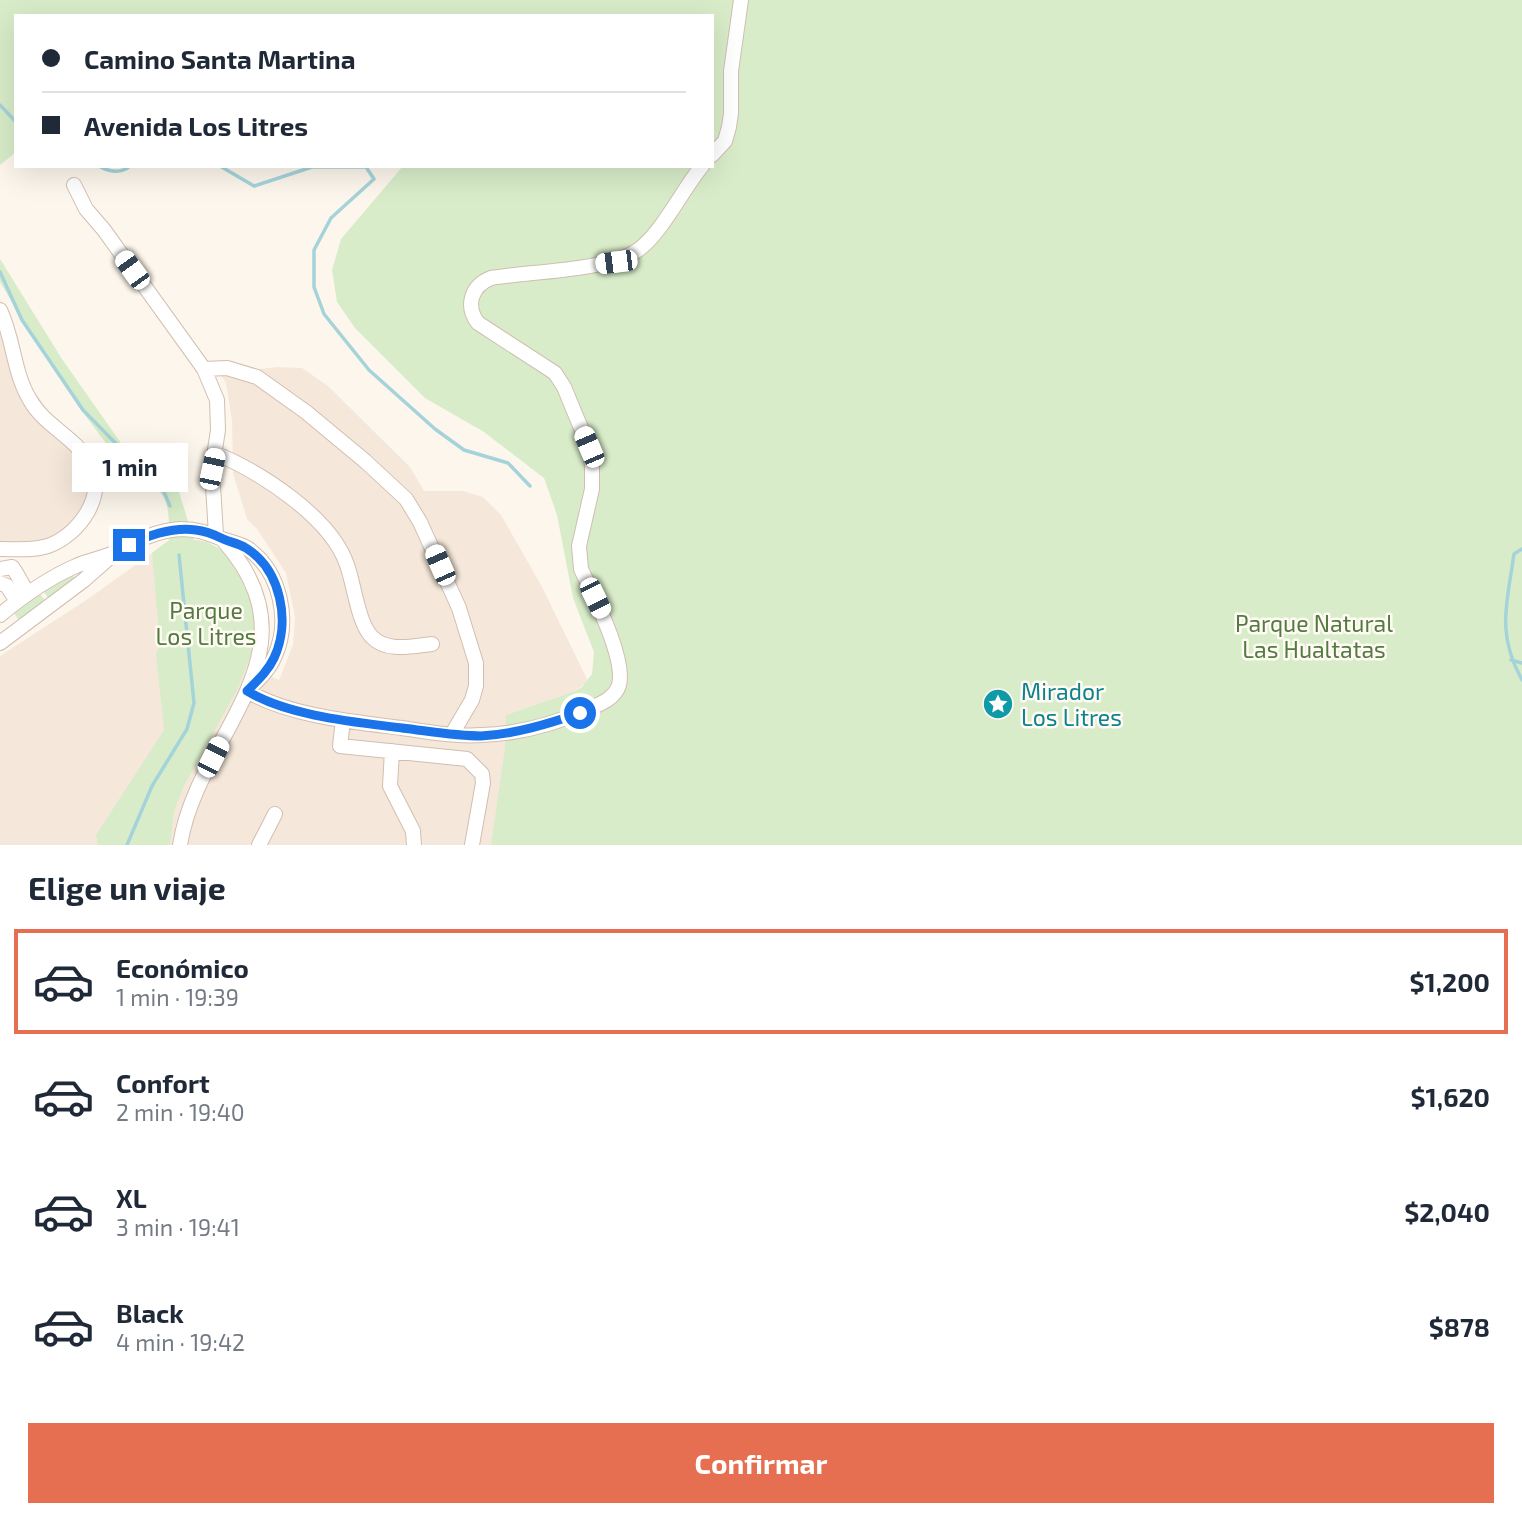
<!DOCTYPE html>
<html lang="es">
<meta charset="utf-8">
<style>
:root{--surface:#fff;--page:#f6f6f7;--text:#1f2937;--muted:#747a83;--line:#e0e1e3;--accent:#e76f51}
body{margin:0;font-family:"Exo 2",sans-serif;background:var(--page);color:var(--text);height:100vh;display:flex;flex-direction:column;font-size:26px;white-space:nowrap}
*{box-sizing:border-box;margin:0}
p{font-size:23px;color:var(--muted)}
.icon{flex:none;width:38px;height:38px;fill:none;stroke:currentColor;stroke-width:2;stroke-linecap:round;stroke-linejoin:round}
.map{position:relative;height:845px;overflow:hidden}
.details{display:flex;flex-direction:column;background:var(--surface);flex:1}
.details>*{flex:none}
.guide{position:absolute;left:14px;top:14px;width:700px;height:154px;border-radius:0px;box-shadow:0 7px 28px #0002;display:grid;align-content:center;height:154px;padding:0 28px;background:var(--surface)}
.end{position:absolute;width:32px;height:32px;margin:-16px;border:9px solid #1a73e8;background:#fff;box-shadow:0 0 0 4px #fff}
.from{border-radius:50%}
.bubble{position:absolute;height:49px;border-radius:0px;background:var(--surface);box-shadow:0 7px 28px #0002;font-size:23px;font-weight:700;line-height:49px;text-align:center}
.car{position:absolute;width:21px;height:42px;margin:-21px -10px;border-radius:9px;box-shadow:0 0 5px 2px #0007;background:linear-gradient(#fff 24%,#345 0 40%,#fff 0 76%,#345 0 86%,#fff 0)}
.guide b{display:flex;align-items:center;gap:24px;height:66px;font-size:26px}
.guide b+b{border-top:2px solid var(--line)}
.guide i{width:18px;height:18px;background:var(--text)}
ul{padding:0;list-style:none}
li{display:flex;align-items:center;gap:21px;height:105px;margin:0 14px 10px;padding:0 14px;border:4px solid transparent;border-radius:0px}
li div{flex:1}
li b{display:block;font-size:26px}
li em{font-style:normal;font-weight:700}
li.current{border-color:var(--accent)}
li>.icon{width:63px;height:63px;stroke-width:1.5}
h2{padding:0 28px;font-size:32px;line-height:84px}
.cta{display:flex;gap:14px;margin-top:auto;padding:14px 28px}
.cta a{flex:1;height:80px;border-radius:0px;background:var(--accent);color:#fff;font-size:28px;font-weight:700;line-height:80px;text-align:center}
.map>svg:first-child{display:block}
.residential{fill:#f5e8da}
.green{fill:#d8ecc9}
.lines{fill:none;stroke-linecap:round;stroke-linejoin:round}
.stream{stroke:#a5d3da;stroke-width:3.5}
.minor-casing{stroke:#d1beb0;stroke-width:16}
.minor{stroke:#fff;stroke-width:14}
.route{stroke:#1a73e8;stroke-width:9}
.labels{text-anchor:middle;dominant-baseline:central;stroke-width:5;stroke-linejoin:round;paint-order:stroke}
.park-label{font-size:23px;fill:#537a41;stroke:#fffaf3}
.culture-label{font-size:23px;fill:#0d838f;stroke:#fffaf3;text-anchor:start}
</style>
<div class="map">
<svg width="1522" height="845" viewBox="0 0 1522 845">
<rect width="100%" height="100%" fill="#fdf6ec"/>
<path class="residential" d="M0,299L18,337L28,383L53,417L93,456L103,487L95,514L86,528L50,548L0,554Z
M277,367L302,368L328,386L410,467L424,491H463L483,497L501,515L542,587L588,681L575,691L506,715L509,750L494,845H0V656L88,599L170,540H199L215,546L251,657L248,666L279,680L293,645L295,617L286,573L257,529L247,519L233,473L232,420L226,383L220,374Z"/>
<path class="green" d="M0,0H1522V845H491L505,748L506,715L575,691L582,687L592,674L594,652L573,598L557,515L544,478L484,432L425,398L355,328L337,302L332,270L341,239L403,166H712V16H16V152L0,165Z
M0,259L62,359L123,446L136,460L169,479L178,489L194,540L207,542L222,550L249,586L255,626L254,647L237,690L185,784L174,811L170,845H98L96,835L164,730L156,653L160,645L152,553L169,540C169,527 170,510 164,498C154,480 128,472 116,456C72,401 35,341 0,282Z
M70,574L76,578L49,599L43,591Z
M39,593L46,601L19,620L13,612Z"/>
<g class="lines">
<path class="stream" d="M0,105L16,122
M99,166C109,172 121,174 130,166
M220,166L254,186L312,167H366L374,179L331,218L314,250V287L324,314L369,370L435,429L464,450L508,463L530,486
M0,272L22,320L83,410L132,460L157,476L170,506
M1522,549L1514,554C1507,604 1496,633 1522,680
M1511,660L1522,663
M127,845L152,786L187,729L194,703L179,555"/>
<g class="minor-casing">
<path id="minor" d="M712,155L725,141L729,127L731,113V71L741,0
M74,185L86,209L104,230L204,369L217,400L218,430L212,469L216,535
M0,310C14,339 13,372 30,400C44,425 74,437 89,461C109,494 79,535 48,546C32,551 16,549 0,549
M204,369L227,368L257,377L306,412L365,461L406,499L420,522L459,608L476,663V686L472,700L452,734
M215,453C260,472 331,517 347,565C354,584 358,622 371,636C386,653 413,646 432,644
M0,569L12,567C18,574 21,584 28,593
M0,583L7,586L17,601
M0,615C23,596 48,578 76,566C89,560 104,558 116,552C137,541 157,530 181,529C197,529 208,533 222,539C230,542 239,543 247,548C281,571 291,622 274,658C268,671 257,681 247,691
M0,643L84,580L109,558
M247,691C289,716 354,722 402,728C428,732 456,737 482,735C517,734 554,724 586,710C598,705 615,699 619,685C626,658 593,595 581,569L579,546L592,489V466L589,447L576,416L564,387L555,373L478,323C465,306 471,286 491,278C526,272 608,270 635,252C660,237 682,190 702,166
M343,720L340,746L467,759L482,774L483,783L472,845
M392,751L390,786L413,831L414,845
M180,845C198,732 324,654 223,540
M259,845L275,814"/>
</g>
<use href="#minor" class="minor"/>
</g>
<g class="lines">
<path class="route" d="M129,545C149,535 173,527 196,530C205,531 213,534 221,538C229,542 238,543 246,548C281,570 291,622 274,658C268,671 257,681 247,691C288,716 354,722 402,728C428,731 455,736 481,736C515,734 548,724 580,713"/>
</g>
<defs>
<g id="sight-disc" transform="scale(1.575)"><circle r="9.5" fill="#0f9aa8" stroke="#fffaf3"/><path d="M0-6L1.8-2.2L6-1.7L2.9 1.2L3.7 5.4L0 3.3L-3.7 5.4L-2.9 1.2L-6-1.7L-1.8-2.2Z" fill="#fff"/></g>
</defs>
<g fill-rule="evenodd">
<use href="#sight-disc" x="998" y="704"/>
</g>
<g class="labels">
<g class="park-label">
<text x="206" y="610">Parque<tspan x="206" dy="26">Los Litres</tspan></text>
<text x="1314" y="623">Parque Natural<tspan x="1314" dy="26">Las Hualtatas</tspan></text>
</g>
<g class="culture-label">
<text x="1021" y="691">Mirador<tspan x="1021" dy="26">Los Litres</tspan></text>
</g>
</g>
</svg>
<i class="end from" style="left:580px;top:713px"></i>
<i class="end" style="left:129px;top:545px"></i>
<div class="bubble" style="left:72px;top:443px;width:116px">1 min</div>
<i class="car" style="left:616px;top:262px;rotate:263deg"></i>
<i class="car" style="left:132px;top:270px;rotate:324deg"></i>
<i class="car" style="left:589px;top:447px;rotate:337deg"></i>
<i class="car" style="left:212px;top:469px;rotate:12deg"></i>
<i class="car" style="left:440px;top:565px;rotate:336deg"></i>
<i class="car" style="left:595px;top:598px;rotate:154deg"></i>
<i class="car" style="left:213px;top:757px;rotate:27deg"></i>
<div class="guide">
<b><i class="from"></i>Camino Santa Martina</b>
<b><i></i>Avenida Los Litres</b>
</div>
</div>
<section class="details">
<h2>Elige un viaje</h2>
<ul>
<li class="current"><svg class="icon" aria-label="car" viewBox="0 0 24 24"><path d="M5 17H2v-5l4-1 3-4h7l3 4 3 1v5h-3M9 17h6M6 11h13"/><circle cx="7" cy="17" r="2"/><circle cx="17" cy="17" r="2"/></svg><div><b>Económico</b><p>1 min · 19:39</p></div><em>$1,200</em></li>
<li><svg class="icon" aria-label="car" viewBox="0 0 24 24"><path d="M5 17H2v-5l4-1 3-4h7l3 4 3 1v5h-3M9 17h6M6 11h13"/><circle cx="7" cy="17" r="2"/><circle cx="17" cy="17" r="2"/></svg><div><b>Confort</b><p>2 min · 19:40</p></div><em>$1,620</em></li>
<li><svg class="icon" aria-label="car" viewBox="0 0 24 24"><path d="M5 17H2v-5l4-1 3-4h7l3 4 3 1v5h-3M9 17h6M6 11h13"/><circle cx="7" cy="17" r="2"/><circle cx="17" cy="17" r="2"/></svg><div><b>XL</b><p>3 min · 19:41</p></div><em>$2,040</em></li>
<li><svg class="icon" aria-label="car" viewBox="0 0 24 24"><path d="M5 17H2v-5l4-1 3-4h7l3 4 3 1v5h-3M9 17h6M6 11h13"/><circle cx="7" cy="17" r="2"/><circle cx="17" cy="17" r="2"/></svg><div><b>Black</b><p>4 min · 19:42</p></div><em>$878</em></li>
</ul>
<div class="cta"><a>Confirmar</a></div>
</section>
